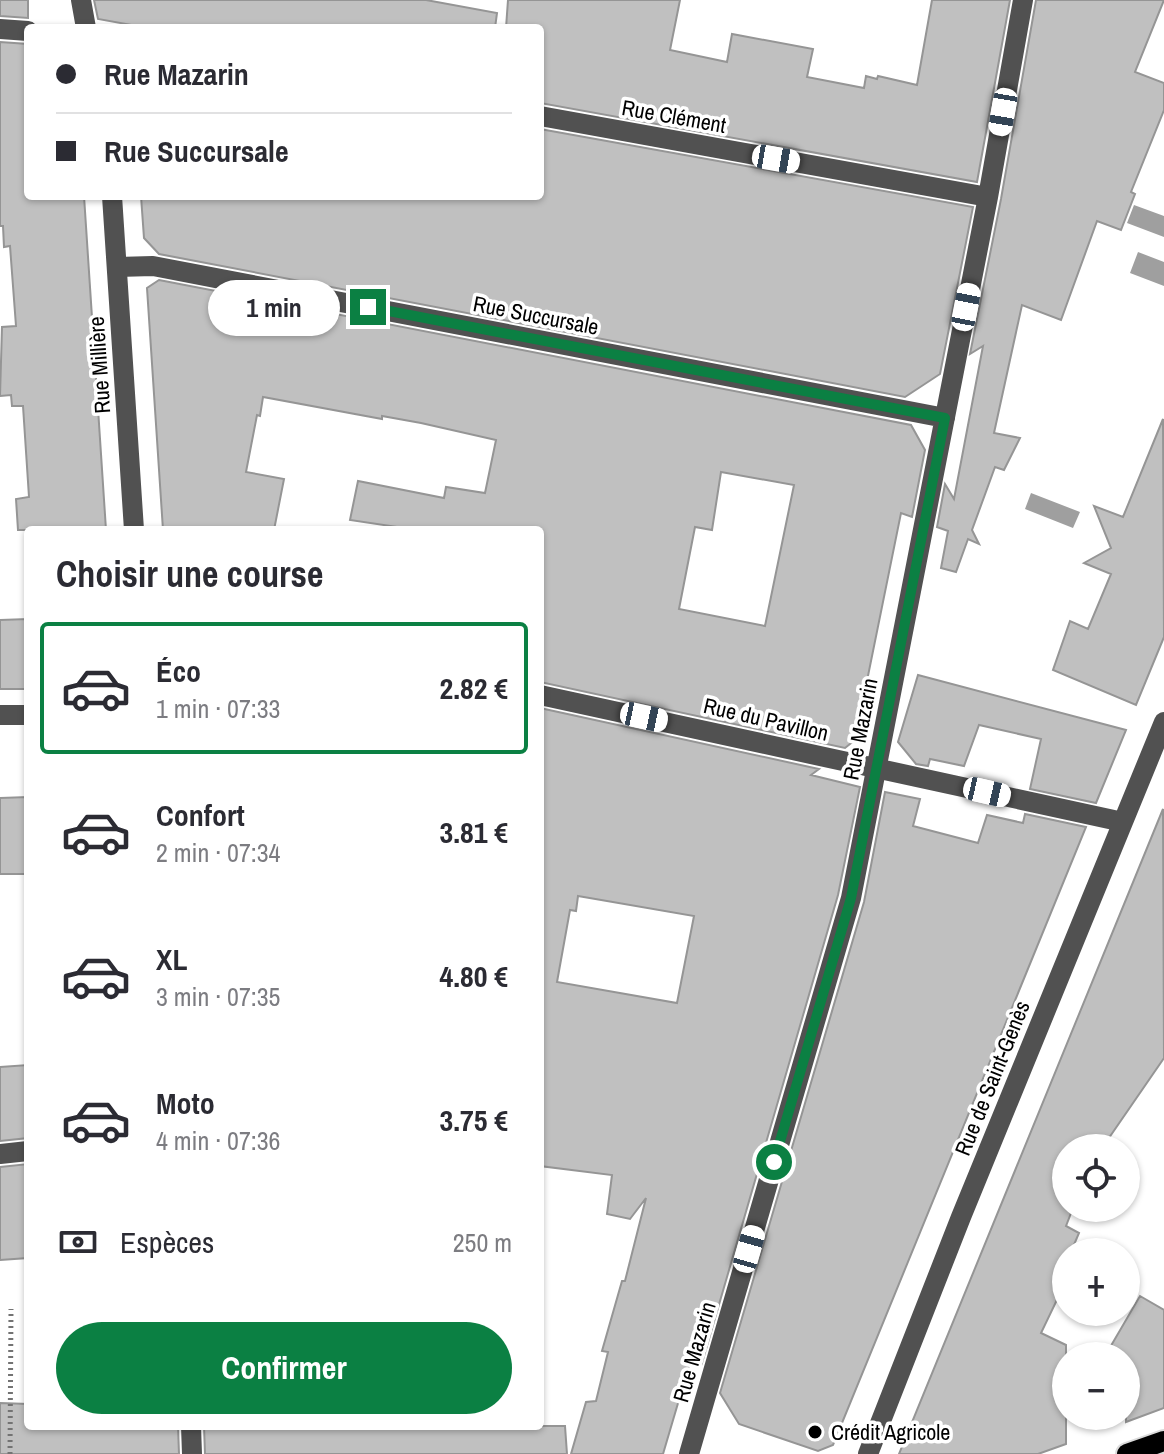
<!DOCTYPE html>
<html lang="fr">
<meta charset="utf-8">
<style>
:root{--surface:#fff;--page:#f7f7f7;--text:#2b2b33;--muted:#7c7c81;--line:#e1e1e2;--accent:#0b8043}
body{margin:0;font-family:"Archivo Narrow",sans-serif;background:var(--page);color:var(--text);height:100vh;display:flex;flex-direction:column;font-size:30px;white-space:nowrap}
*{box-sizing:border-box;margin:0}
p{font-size:26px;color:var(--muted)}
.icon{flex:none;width:44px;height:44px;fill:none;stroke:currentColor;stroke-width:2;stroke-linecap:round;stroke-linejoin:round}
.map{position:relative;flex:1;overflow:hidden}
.side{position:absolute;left:24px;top:526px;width:520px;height:904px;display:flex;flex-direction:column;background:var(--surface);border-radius:8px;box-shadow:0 2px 6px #0004}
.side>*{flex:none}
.banner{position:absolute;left:24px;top:24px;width:520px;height:176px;border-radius:8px;box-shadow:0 2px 6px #0004;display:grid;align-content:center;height:176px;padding:0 32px;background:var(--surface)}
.controls{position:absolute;left:1052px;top:1134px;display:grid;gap:16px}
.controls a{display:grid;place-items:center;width:88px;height:88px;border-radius:50%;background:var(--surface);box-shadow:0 2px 6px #0004;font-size:40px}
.end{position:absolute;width:36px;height:36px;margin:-18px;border:10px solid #0b8043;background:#fff;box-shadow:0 0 0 4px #fff}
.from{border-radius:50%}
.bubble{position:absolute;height:56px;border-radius:28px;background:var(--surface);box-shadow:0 2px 6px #0004;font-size:26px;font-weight:700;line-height:56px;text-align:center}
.car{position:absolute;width:24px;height:48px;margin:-24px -12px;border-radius:10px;box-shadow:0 0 6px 2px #0007;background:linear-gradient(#fff 24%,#345 0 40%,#fff 0 76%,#345 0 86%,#fff 0)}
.banner b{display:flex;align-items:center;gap:28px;height:76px;font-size:30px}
.banner b+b{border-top:2px solid var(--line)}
.banner i{width:20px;height:20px;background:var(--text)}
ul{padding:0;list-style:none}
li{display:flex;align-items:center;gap:24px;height:132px;margin:0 16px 12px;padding:0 16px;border:4px solid transparent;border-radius:8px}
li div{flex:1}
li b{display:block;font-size:30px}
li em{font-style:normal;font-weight:700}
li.on{border-color:var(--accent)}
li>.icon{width:72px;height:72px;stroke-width:1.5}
h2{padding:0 32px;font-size:36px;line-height:96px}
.pay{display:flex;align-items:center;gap:20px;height:88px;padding:0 32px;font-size:30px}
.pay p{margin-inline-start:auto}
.primary-button{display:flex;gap:16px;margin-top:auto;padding:16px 32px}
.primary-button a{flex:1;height:92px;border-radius:48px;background:var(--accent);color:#fff;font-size:32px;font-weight:700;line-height:92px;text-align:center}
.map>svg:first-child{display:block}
.water{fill:#9f9f9f}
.building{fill:#c0c0c0;stroke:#959595;stroke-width:2;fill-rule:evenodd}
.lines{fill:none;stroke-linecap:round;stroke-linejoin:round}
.major-casing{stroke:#dbdbdb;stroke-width:24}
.path{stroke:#737373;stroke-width:5;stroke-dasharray:2 4;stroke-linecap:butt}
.minor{stroke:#515151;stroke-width:20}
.major{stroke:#000;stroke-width:20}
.route{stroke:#0b8043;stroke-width:10}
.poi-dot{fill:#000;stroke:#fff;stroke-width:3}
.labels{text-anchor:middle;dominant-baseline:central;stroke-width:7;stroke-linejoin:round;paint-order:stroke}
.street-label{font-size:22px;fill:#000;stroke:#fff}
.poi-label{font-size:22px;fill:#000;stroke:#fff;text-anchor:start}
</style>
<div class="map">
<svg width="1164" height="1454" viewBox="0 0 1164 1454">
<rect width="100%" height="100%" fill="#fff"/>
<path class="water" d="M1134,205L1164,216V237L1127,223Z
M1138,252L1164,262V286L1130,273Z
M1031,493L1080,512L1073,528L1025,509Z"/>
<path class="building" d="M0,0H28V18L0,16Z
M94,0H426L497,13L495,28H148L98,19Z
M508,0H680L670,50L727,62L732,34L813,49L807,77L864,88L866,76L877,79L878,76L917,85L932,0H1010L977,182L540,103V28H506Z
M1036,0H1164L1135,72L1164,83V110L1131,192L1135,194L1121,230L1097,221L1061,320L1022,305L994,433L1020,438L1004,470L995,467L972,530L979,544L968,539L956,572L941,568L948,531L937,527L945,484L954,499L983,346L970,354L1001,199Z
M0,42L28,44V196H84L106,530H18L16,499L29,497L23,406H12L11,395L0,396L2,327L16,326L10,246L4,247L3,226H0Z
M540,129L973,207L940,374L905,397L159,254L144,238L141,196H540Z
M159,280L911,425L925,450L912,517L901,513L855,740L845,748L540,682V530H417L350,520L358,481L444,498L446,487L485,493L496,440L421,423L382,416V419L263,397L260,416L257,415L246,472L284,479L274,530H163L147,288ZM721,472L794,485L765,626L679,609L695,527L712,530Z
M1163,419L1164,637L1136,705L1053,670L1070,621L1088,629L1111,574L1084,563L1111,548L1094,506L1123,517Z
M28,619V689H0V620Z
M918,675L1126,730L1096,803L1030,789L1041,739L979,725L964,766L930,759L928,766L916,764L898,742Z
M540,708L819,769L811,775L860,787L838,895L702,1363L694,1349L663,1454H571L586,1402L596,1401L608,1352L602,1351L622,1281H625L646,1198L630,1219L607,1214L612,1175L540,1166ZM578,896L694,916L677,1003L557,982L570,910L576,911Z
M885,792L920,799L913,826L978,843L987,815L1023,823L1025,814L1086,827L833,1445L818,1451L739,1424L720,1393L864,902Z
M28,797V874H0V798Z
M1163,809L1164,1058L1102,1148H1066V1208H1073L1066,1226L1079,1233L1071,1252H1066V1281L1041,1333L1066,1345V1444L1038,1454H899Z
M28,1065V1138L0,1141V1067Z
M28,1164V1258L0,1260V1167Z
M1140,1296L1164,1310V1408L1126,1422V1356H1105Z
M0,1403L28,1404V1426H178L179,1454H0Z
M204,1426H565L567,1454H205Z"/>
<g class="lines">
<g class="major-casing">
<path id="major" d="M1127,1454L1164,1441"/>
</g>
<path class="path" d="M10,1454L11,1309"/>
<path class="minor" d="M81,0L86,28
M0,29L28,31
M540,116L988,197
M112,196L134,530
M117,267L153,266L945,418
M540,695L1123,822
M0,715H28
M0,1154L28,1151
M191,1426L192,1454
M689,1454L851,898L988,197L1023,0
M868,1454L961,1217L1164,722"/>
<use href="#major" class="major"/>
</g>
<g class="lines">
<path class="route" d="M368,307L945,418L851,898L774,1162"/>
</g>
<circle class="poi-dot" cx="815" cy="1432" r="8"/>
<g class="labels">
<g class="street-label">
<text transform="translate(674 116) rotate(10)">Rue Clément</text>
<text transform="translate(536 315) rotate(11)">Rue Succursale</text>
<text transform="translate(99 365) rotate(-94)">Rue Millière</text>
<text transform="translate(766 719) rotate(13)">Rue du Pavillon</text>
<text transform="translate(860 729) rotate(-79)">Rue Mazarin</text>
<text transform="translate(992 1078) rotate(-68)">Rue de Saint-Genès</text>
<text transform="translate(694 1352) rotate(-74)">Rue Mazarin</text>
</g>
<g class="poi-label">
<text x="831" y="1432">Crédit Agricole</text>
</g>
</g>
</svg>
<div class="controls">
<a><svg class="icon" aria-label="locate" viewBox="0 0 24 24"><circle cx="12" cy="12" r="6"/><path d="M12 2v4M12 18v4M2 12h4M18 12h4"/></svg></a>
<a>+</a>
<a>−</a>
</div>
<i class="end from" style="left:774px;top:1162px"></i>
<i class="end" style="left:368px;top:307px"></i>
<div class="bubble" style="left:208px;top:280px;width:132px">1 min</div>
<i class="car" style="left:1003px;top:112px;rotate:190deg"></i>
<i class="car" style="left:776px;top:159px;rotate:100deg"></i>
<i class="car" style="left:966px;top:307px;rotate:11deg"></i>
<i class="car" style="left:644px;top:717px;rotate:102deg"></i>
<i class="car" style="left:987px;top:792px;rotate:103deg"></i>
<i class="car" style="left:749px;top:1249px;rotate:16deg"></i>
<div class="banner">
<b><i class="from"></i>Rue Mazarin</b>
<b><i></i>Rue Succursale</b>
</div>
<section class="side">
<h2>Choisir une course</h2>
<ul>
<li class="on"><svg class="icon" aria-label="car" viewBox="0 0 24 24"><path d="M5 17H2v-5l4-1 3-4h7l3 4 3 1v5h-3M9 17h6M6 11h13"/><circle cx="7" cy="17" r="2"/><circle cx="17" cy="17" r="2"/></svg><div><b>Éco</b><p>1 min · 07:33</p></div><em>2.82 €</em></li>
<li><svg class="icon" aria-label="car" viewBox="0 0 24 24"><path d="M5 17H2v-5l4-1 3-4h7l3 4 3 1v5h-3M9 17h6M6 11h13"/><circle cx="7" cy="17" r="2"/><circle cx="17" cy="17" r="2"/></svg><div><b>Confort</b><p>2 min · 07:34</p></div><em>3.81 €</em></li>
<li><svg class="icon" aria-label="car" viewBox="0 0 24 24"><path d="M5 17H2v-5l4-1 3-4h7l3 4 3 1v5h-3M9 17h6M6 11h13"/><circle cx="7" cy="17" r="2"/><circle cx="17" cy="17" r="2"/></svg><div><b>XL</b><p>3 min · 07:35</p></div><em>4.80 €</em></li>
<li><svg class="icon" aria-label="car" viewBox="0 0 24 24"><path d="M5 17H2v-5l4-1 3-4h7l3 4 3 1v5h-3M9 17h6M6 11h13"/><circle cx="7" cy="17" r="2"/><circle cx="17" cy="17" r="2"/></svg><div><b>Moto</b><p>4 min · 07:36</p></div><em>3.75 €</em></li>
</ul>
<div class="pay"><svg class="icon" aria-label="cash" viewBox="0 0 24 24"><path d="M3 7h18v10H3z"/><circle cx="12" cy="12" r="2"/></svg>Espèces<p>250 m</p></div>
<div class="primary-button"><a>Confirmer</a></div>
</section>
</div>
